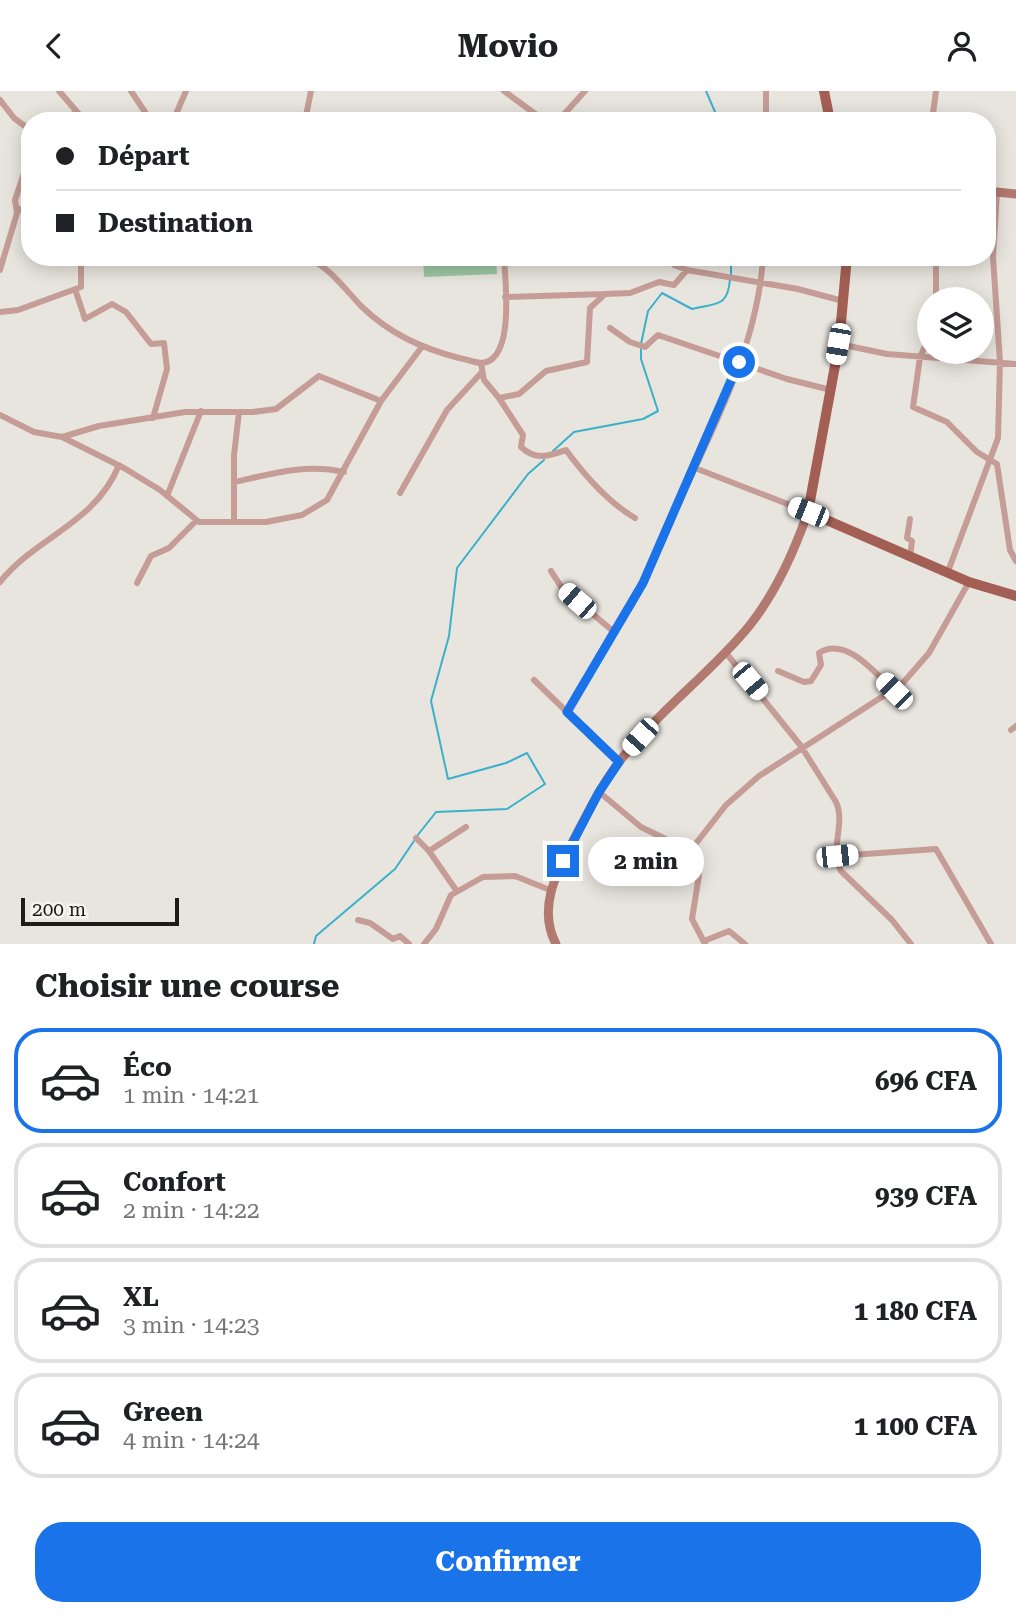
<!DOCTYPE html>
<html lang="fr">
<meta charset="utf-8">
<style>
:root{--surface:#fff;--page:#f2f2f2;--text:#202124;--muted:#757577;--line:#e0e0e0;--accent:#1a73e8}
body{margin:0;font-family:"Roboto Serif",serif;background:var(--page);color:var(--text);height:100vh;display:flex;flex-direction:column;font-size:26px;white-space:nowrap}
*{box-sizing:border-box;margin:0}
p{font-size:23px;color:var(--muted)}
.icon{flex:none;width:38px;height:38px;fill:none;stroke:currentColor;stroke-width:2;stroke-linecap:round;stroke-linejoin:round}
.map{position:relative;height:853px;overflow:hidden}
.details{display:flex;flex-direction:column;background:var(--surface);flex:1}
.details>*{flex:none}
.guide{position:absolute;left:21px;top:21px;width:975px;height:154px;border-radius:28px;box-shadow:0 4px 18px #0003;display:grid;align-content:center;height:154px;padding:0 35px;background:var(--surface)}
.fabs{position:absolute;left:917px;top:196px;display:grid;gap:14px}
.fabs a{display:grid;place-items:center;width:77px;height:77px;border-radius:50%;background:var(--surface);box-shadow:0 4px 18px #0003;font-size:35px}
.scale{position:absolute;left:21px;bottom:18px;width:158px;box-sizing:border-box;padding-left:7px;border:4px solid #1d1c19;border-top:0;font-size:19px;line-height:24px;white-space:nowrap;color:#1d1c19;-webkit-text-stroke:5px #f5f3eb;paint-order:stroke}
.end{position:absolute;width:32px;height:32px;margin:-16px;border:9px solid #1a73e8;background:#fff;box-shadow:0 0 0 4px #fff}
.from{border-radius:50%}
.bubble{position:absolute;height:49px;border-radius:24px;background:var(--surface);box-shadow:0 4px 18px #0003;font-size:23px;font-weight:700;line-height:49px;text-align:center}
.car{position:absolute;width:21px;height:42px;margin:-21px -10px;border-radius:9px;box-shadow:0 0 5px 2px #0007;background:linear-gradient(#fff 24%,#345 0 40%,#fff 0 76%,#345 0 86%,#fff 0)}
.guide b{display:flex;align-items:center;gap:24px;height:66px;font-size:26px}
.guide b+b{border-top:2px solid var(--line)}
.guide i{width:18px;height:18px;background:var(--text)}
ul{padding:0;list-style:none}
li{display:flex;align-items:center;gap:21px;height:105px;margin:0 14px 10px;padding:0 21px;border:4px solid var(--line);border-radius:28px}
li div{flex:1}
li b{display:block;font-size:26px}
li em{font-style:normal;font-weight:700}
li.current{border-color:var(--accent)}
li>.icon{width:63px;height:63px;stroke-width:1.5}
h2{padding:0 35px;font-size:32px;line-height:84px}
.action{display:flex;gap:14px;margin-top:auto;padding:14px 35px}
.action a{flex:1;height:80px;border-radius:28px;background:var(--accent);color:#fff;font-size:28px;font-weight:700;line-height:80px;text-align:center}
header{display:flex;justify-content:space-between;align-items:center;height:91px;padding:0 35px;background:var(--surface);font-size:32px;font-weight:700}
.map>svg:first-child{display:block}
.green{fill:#9cc7a2}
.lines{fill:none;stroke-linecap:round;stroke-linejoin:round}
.stream{stroke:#3ab0cb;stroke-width:2}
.street{stroke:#c59d96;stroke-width:6}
.secondary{stroke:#b27970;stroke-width:9}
.primary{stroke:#a45f54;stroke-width:10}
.route{stroke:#1a73e8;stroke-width:9}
</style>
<header><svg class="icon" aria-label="back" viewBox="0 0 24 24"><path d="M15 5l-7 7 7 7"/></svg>Movio<svg class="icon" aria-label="person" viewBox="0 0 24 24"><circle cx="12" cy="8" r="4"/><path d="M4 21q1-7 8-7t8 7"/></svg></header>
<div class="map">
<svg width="1016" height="853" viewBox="0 0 1016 853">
<rect width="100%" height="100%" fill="#e8e5de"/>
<path class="green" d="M423,166H496L497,183L424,186Z"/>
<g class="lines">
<path class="stream" d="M706,0L719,30
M731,183V166
M641,253L648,220L662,202L692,218C717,212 728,216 730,188
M553,360L574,341L643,328L658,320L641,268V258
M417,745L436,721L507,718L545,693L527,662L506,672L448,688L431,610L449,545L457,477L528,383L544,369
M314,853L316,845L395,778L414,750"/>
<path class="street" d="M59,0L85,30
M131,0L151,30
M504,0L545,30
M0,9L14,27L30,39
M67,30L76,20
M173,30L186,0
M305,30L311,0
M558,30L585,0
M766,30V0
M932,30L936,0
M17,117L30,124
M305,166C329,175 344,197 361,215C390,243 421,257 459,267C465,268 474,271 480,272C516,272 505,189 504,166
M673,166L674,174L687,179L798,198L843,210
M0,179L17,122L15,109L30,64
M75,198L85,228L112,213L126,221L151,253L164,252L167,278L153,327
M505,206L605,203
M936,208V166
M0,221L18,219L81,196V174L77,166
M610,237L630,251L645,256L658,244L787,288L831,299
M929,247L920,266L913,316L947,331L977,361L997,373L1010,459L1016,470
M839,253L887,263L1016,273
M481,272L484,289L499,307L519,303L546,280L587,271L590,217L605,203L630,202L659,191L674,194L687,179
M499,307L523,344L521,356C536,370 549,365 566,359C585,385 608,411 635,427
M0,324L34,341L62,346L99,335L185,321H253L276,318L319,285L381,310L421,257
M62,346L124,377L160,399L199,431H266L302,424L327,409L381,310
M695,377L808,421
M235,391C271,383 306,372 344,381
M400,402L447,319L482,281
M167,405L201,320
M234,431V364L239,321
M910,467L912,450L907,447L910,428
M551,480L562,497L614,541
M947,483L998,347L1000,271L993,166L997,101
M0,491C37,445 95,433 119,374
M137,492L151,465L169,457L196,430
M726,562L801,655L836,711C846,732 829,759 841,780L892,829L911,853
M778,580L804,591L811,590L821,574L819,562C846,544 877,584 894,600
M534,589L567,621
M1011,639L1016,635
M619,671L567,621C588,581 615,543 638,503C654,474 665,441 679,411C715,334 758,252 763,166
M599,701L641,736L690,760L726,714L759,685L902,593L929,562L969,491
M416,747L429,760L456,799
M429,760L466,736
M690,760L699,784L692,828L705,853
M837,765L936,758L991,853
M358,829L370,832L393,848L400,845L409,853
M704,850L729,840L745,853
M424,853L436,838L451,804L483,786L515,785L550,799"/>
<path class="secondary" d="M987,100L1016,103
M556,853C538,819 555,784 572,752C588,721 604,688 627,661C664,615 713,580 750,534C776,501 794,461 808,421"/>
<path class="primary" d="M824,0L830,30
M847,166L839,253L808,421L969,491L1016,505"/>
</g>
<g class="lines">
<path class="route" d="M563,770L599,701L619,671L567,621L643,492L739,271"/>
</g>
</svg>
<div class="fabs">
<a><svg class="icon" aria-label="layers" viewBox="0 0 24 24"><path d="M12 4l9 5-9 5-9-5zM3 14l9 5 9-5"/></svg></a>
</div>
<div class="scale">200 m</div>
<i class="end from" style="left:739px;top:271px"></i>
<i class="end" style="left:563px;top:770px"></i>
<div class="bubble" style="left:588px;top:746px;width:116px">2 min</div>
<i class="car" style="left:838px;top:253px;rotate:190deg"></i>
<i class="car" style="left:808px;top:421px;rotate:292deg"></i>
<i class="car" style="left:577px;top:510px;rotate:311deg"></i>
<i class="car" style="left:750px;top:590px;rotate:140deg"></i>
<i class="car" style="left:894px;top:600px;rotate:315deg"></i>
<i class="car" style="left:640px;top:646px;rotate:222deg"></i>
<i class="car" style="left:837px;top:765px;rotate:84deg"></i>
<div class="guide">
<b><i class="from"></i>Départ</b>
<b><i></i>Destination</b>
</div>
</div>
<section class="details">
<h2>Choisir une course</h2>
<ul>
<li class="current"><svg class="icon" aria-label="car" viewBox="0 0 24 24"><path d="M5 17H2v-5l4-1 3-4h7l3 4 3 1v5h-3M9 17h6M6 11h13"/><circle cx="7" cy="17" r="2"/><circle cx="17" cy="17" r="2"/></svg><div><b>Éco</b><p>1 min · 14:21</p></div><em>696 CFA</em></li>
<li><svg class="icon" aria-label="car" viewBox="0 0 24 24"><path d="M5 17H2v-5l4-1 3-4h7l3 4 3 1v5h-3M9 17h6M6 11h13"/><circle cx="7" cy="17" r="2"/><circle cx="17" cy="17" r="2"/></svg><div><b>Confort</b><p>2 min · 14:22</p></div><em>939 CFA</em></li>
<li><svg class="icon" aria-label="car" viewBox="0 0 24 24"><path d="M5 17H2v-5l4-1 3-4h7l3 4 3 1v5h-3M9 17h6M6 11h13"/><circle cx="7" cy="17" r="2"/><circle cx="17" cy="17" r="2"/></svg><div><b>XL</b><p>3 min · 14:23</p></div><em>1 180 CFA</em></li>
<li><svg class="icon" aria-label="car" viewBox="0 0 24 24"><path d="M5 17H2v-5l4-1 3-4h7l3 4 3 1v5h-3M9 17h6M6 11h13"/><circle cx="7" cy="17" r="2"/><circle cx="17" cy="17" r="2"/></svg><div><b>Green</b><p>4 min · 14:24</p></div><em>1 100 CFA</em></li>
</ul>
<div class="action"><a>Confirmer</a></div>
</section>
